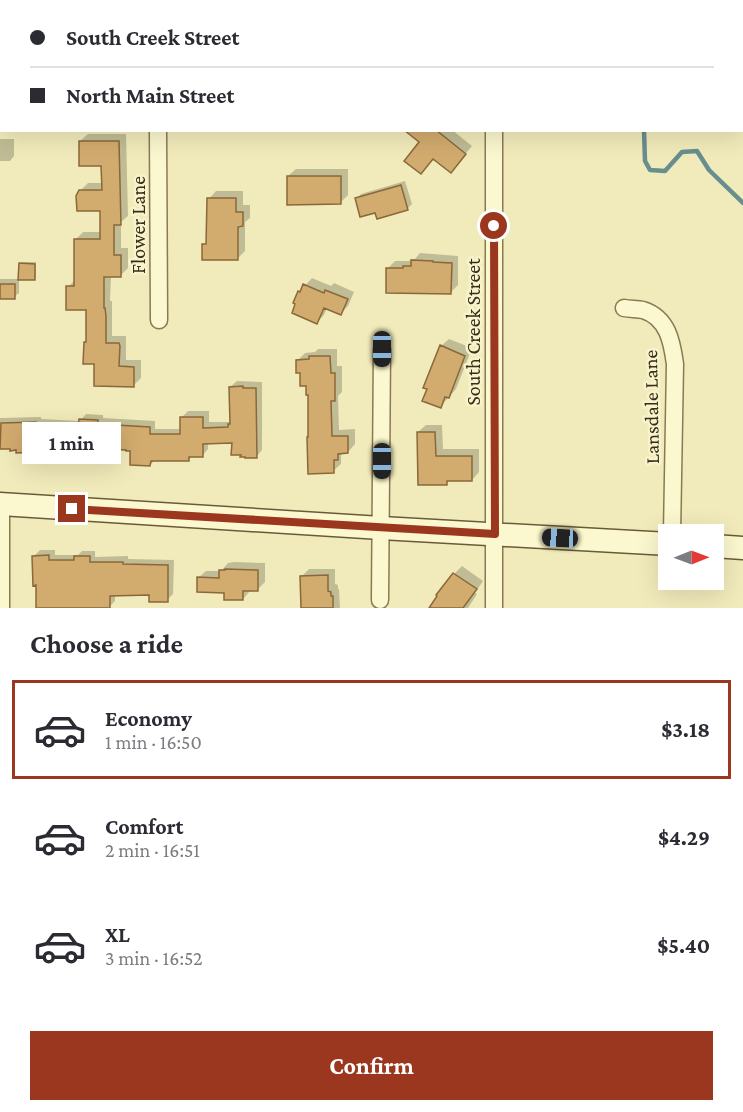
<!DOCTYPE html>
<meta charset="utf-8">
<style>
:root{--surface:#fff;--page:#f2f2f3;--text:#2b2b33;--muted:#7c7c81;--line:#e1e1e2;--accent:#9c371f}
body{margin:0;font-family:"Crimson Pro",serif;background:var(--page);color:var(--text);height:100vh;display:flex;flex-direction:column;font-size:22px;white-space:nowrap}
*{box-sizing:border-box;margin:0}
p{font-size:20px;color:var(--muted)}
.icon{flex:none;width:33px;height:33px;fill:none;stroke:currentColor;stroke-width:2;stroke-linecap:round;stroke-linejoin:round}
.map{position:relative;height:608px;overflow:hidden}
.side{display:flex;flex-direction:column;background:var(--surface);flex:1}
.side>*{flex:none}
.banner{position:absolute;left:0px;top:0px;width:744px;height:132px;box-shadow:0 6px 24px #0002;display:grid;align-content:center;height:132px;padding:0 30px;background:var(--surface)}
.needle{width:39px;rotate:89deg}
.buttons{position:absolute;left:658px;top:524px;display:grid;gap:12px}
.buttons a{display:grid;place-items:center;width:66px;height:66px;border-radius:0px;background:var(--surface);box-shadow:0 6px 24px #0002;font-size:30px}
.end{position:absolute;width:27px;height:27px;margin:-14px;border:8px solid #9c371f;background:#fff;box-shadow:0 0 0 3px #fff}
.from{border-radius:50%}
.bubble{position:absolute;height:42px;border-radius:0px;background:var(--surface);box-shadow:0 6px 24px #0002;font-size:20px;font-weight:700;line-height:42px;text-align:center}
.car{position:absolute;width:18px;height:36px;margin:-18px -9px;border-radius:8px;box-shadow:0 0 4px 2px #0007;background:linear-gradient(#222 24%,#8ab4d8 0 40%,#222 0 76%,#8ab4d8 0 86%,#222 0)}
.banner b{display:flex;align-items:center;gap:21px;height:57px;font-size:22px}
.banner b+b{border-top:2px solid var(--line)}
.banner i{width:15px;height:15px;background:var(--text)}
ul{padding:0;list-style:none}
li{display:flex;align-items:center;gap:18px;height:99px;margin:0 12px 9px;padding:0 18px;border:3px solid transparent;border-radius:0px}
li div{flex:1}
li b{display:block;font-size:22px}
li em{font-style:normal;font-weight:700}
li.selected{border-color:var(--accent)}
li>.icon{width:54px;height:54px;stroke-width:1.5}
h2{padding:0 30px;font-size:27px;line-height:72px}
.cta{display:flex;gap:12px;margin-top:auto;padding:12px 30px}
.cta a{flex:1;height:69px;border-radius:0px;background:var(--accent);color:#fff;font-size:24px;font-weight:700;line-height:69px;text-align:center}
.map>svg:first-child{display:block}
.shadow{fill:#0003}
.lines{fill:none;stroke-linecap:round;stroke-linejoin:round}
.stream{stroke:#678f8d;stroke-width:4.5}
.building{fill:#d2ab6e;stroke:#8a6838;stroke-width:1.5}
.minor-casing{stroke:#897a54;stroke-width:19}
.secondary-casing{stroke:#6a5b37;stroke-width:25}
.minor{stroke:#fbf7ce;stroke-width:16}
.secondary{stroke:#fbf7ce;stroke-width:22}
.route{stroke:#9c371f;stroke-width:8}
.labels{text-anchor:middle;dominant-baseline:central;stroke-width:5;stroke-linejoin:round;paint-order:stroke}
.street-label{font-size:20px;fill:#372d1a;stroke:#f8f3cb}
</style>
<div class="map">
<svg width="743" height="608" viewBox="0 0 743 608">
<rect width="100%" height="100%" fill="#f1ebbb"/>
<path class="shadow" d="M0,0H2V78H0Z
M325,0H356V2H325Z
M428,0H461V2H428Z
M406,130H452L472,146L451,171L421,142Z
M88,134H126L128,216L121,222V248H128V268L120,276H111L110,301H112V336H126V360H141V378L134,385L96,363L87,341L88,308L68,287L76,279V239L83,232H101V209L80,191L88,183H103V165L80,141Z
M0,139H14V156L10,161H0Z
M296,169H348V195L340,203L288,176Z
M405,181L412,204L407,209L376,211L357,199L361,194Z
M216,191H243V205H250V218L245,222V251L238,258L204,245L208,241L209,199Z
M420,253L458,256V285L451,292L388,268L395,261H409L412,259H415Z
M22,262H36V277L34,279L20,264Z
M312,278L331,286L334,283L354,292L348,306L341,313L327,308L324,315L317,322L299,292Z
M0,279H19V293L14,297H0Z
M449,339L472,348L456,389L440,407L441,346Z
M318,349H337V366H342V392L338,396L339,430L355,429V444L348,452H344L341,455V464L333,471L310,436L308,385L298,360L305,353L315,352Z
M237,381L262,382V450L256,457L233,442H208V449L202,456L193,455L189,460H155L150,465L132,450L108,441L80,439V443L73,449L67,448L63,452L12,447L0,448V418L41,417V419L80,421L86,414L103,415V418L155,421V429H182V417L188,411H209V422H231L230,387Z
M426,425H442L443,449H479V472L472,480H450L446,483L418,432Z
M40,550H55V555H78L82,551H95V557L128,556V559L174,560L173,594L167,600L151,594H115V601L109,607L38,608L34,556Z
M234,562L265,563V582L257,590L250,589V591L243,599L198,578L206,571H221L228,563Z
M462,566L483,581L475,593L477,594L468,608H430L454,574Z
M309,569H335V584L338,585V589H339L340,608H302V576Z"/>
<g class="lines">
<path class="stream" d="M622,2L623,0
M644,130L645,161L650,170L665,171L682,152L697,151L709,170L743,203"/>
</g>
<path class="building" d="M404,130H436L466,154L451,173L433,159L421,174L404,161L419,142Z
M79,141H119L121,225H114V255H121V277H104V308H105L106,316V343H119L120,346L119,366L134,367V387L94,386V364H83L84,342H86V310H66V286H74V239H100V211H77L76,196L79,190H102L101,166H79Z
M287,176H341V204L287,205Z
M401,185L408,210L377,219L375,213L360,217L355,198Z
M207,198H236V212H243V226L238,227V260H202V244H206Z
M411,260L433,261V262L452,263L451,294L386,293V268H403V266H411Z
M19,263L35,264V280H18Z
M0,284H15V299H0Z
M303,284L324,293L325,290L348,299L341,315L324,308L317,324L292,313L295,304L293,303L298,291L300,292Z
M440,345L465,356L449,398L445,397L441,408L422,401L427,389L423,388Z
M309,356H330L331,373H335V401H331L332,436H348V453L338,454V460H334V473L308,474L307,437H308V395H306V386H300V373H296V360L309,359Z
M243,386V388H256L257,458H245V457H240L241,455H231L232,443L203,444V457H189V461H151L150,466L130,465V451H126V450L107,449V442L75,440L74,450H64V453L38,452L16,453V450L10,451V449H0L1,423L36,422V424L78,427L79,419L98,420V424L150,427V434H180V417H203V428L228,427V424H230L229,387Z
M417,432H435L436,456H472V481H447V485H418Z
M49,555V560H74V556H90V562H123V564L168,565V602H149V595L110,596V608H36V585L33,586L32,556Z
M225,569L258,570V591H243V600H224V593L197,592V577L219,578V570H225Z
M453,573L477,589L463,608H429L437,596L436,595Z
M328,575V591L331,592V596H333V608H301L300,576Z"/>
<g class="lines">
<g class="minor-casing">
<path id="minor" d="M387,0V2
M494,0V2
M0,114H2
M158,130L159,320
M624,308C630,309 637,309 643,310C668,318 672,342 675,364L672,534
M1,504V608
M380,600L382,349
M494,608V130"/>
</g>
<g class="secondary-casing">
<path id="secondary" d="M0,504L381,528L669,544
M714,546L743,548"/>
</g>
<use href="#minor" class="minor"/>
<use href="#secondary" class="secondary"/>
</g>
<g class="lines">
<path class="route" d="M72,509L495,534L494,226"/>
</g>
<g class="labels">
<g class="street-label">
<text transform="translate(138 225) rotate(-90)">Flower Lane</text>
<text transform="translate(473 332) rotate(-90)">South Creek Street</text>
<text transform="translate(651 407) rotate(-91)">Lansdale Lane</text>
</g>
</g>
</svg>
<div class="buttons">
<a><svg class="needle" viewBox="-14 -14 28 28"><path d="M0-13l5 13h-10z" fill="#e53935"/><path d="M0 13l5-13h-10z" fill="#7c7c81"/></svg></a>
</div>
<i class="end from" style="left:494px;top:226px"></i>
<i class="end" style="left:72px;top:509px"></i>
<div class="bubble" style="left:22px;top:422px;width:99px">1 min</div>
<i class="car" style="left:382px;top:349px;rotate:180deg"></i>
<i class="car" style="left:382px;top:461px;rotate:180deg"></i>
<i class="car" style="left:560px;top:538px;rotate:273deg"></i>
<div class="banner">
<b><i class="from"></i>South Creek Street</b>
<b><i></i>North Main Street</b>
</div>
</div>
<section class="side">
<h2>Choose a ride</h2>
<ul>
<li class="selected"><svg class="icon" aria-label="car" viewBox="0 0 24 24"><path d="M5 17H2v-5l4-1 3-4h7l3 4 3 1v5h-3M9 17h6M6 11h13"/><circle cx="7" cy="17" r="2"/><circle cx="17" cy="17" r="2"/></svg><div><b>Economy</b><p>1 min · 16:50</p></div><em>$3.18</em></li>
<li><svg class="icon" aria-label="car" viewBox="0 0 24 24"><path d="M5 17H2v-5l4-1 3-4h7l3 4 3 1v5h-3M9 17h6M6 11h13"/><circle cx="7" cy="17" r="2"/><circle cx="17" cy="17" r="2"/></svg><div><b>Comfort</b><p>2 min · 16:51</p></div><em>$4.29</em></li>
<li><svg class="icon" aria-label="car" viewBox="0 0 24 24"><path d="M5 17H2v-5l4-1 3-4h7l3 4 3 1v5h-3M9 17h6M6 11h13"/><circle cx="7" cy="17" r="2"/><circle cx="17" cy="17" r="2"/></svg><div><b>XL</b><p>3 min · 16:52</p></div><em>$5.40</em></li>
</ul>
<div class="cta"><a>Confirm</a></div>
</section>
